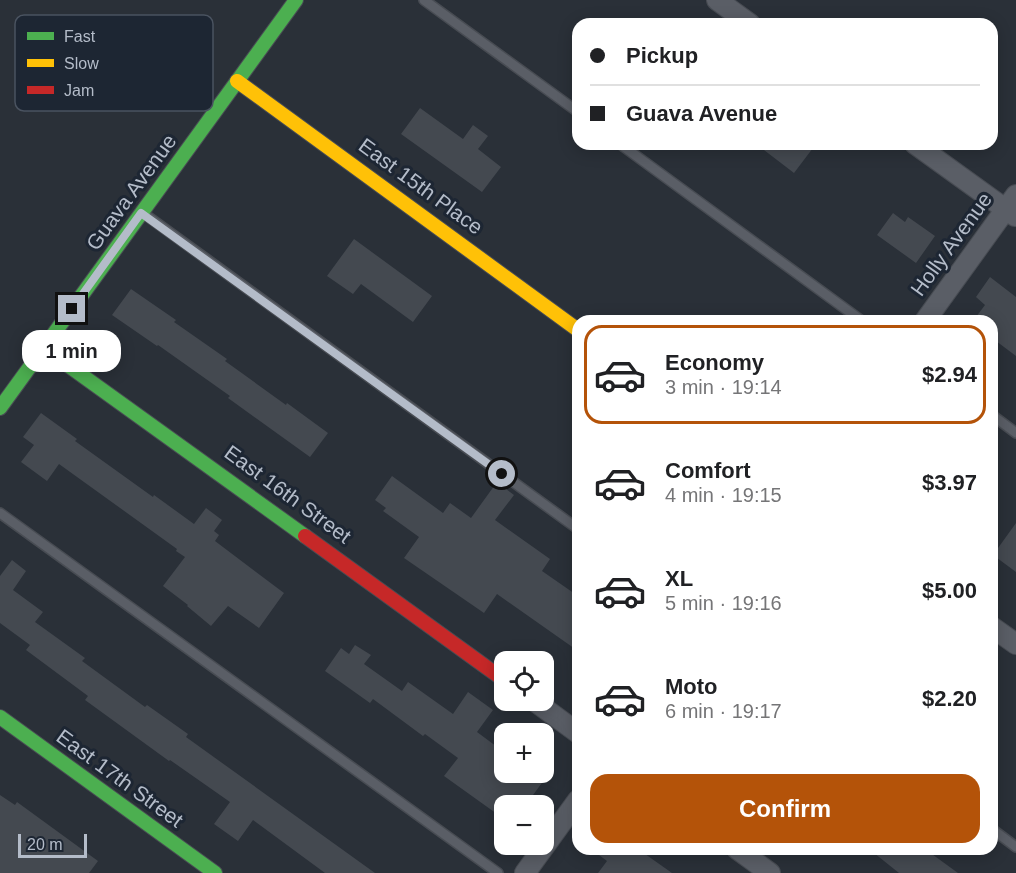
<!DOCTYPE html>
<meta charset="utf-8">
<style>
:root{--surface:#fff;--page:#f6f6f6;--text:#202124;--muted:#757577;--line:#e0e0e0;--accent:#b45309}
body{margin:0;font-family:Helvetica,sans-serif;background:var(--page);color:var(--text);height:100vh;display:flex;flex-direction:column;font-size:22px;white-space:nowrap}
*{box-sizing:border-box;margin:0}
p{font-size:20px;color:var(--muted)}
.icon{flex:none;width:33px;height:33px;fill:none;stroke:currentColor;stroke-width:2;stroke-linecap:round;stroke-linejoin:round}
.map{position:relative;flex:1;overflow:hidden}
.panel{position:absolute;left:572px;top:315px;width:426px;height:540px;display:flex;flex-direction:column;background:var(--surface);border-radius:18px;box-shadow:0 3px 15px #0003}
.panel>*{flex:none}
.banner{position:absolute;left:572px;top:18px;width:426px;height:132px;border-radius:18px;box-shadow:0 3px 15px #0003;display:grid;align-content:center;height:132px;padding:0 18px;background:var(--surface)}
.controls{position:absolute;left:494px;top:651px;display:grid;gap:12px}
.controls a{display:grid;place-items:center;width:60px;height:60px;border-radius:12px;background:var(--surface);box-shadow:0 3px 15px #0003;font-size:30px}
.scale{position:absolute;left:18px;bottom:15px;width:69px;box-sizing:border-box;padding-left:6px;border:3px solid #b4bcc9;border-top:0;font-size:16px;line-height:21px;white-space:nowrap;color:#b4bcc9;-webkit-text-stroke:4px #1d2633;paint-order:stroke}
.end{position:absolute;width:27px;height:27px;margin:-14px;border:8px solid #b4bcc9;background:#111;box-shadow:0 0 0 3px #111}
.from{border-radius:50%}
.bubble{position:absolute;height:42px;border-radius:18px;background:var(--surface);box-shadow:0 3px 15px #0003;font-size:20px;font-weight:700;line-height:42px;text-align:center}
.banner b{display:flex;align-items:center;gap:21px;height:57px;font-size:22px}
.banner b+b{border-top:2px solid var(--line)}
.banner i{width:15px;height:15px;background:var(--text)}
ul{padding:10px 0 0;list-style:none}
li{display:flex;align-items:center;gap:18px;height:99px;margin:0 12px 9px;padding:0 6px;border:3px solid transparent;border-radius:18px}
li div{flex:1}
li b{display:block;font-size:22px}
li em{font-style:normal;font-weight:700}
li.on{border-color:var(--accent)}
li>.icon{width:54px;height:54px;stroke-width:1.5}
.primary-button{display:flex;gap:12px;margin-top:auto;padding:12px 18px}
.primary-button a{flex:1;height:69px;border-radius:18px;background:var(--accent);color:#fff;font-size:24px;font-weight:700;line-height:69px;text-align:center}
.map>svg:first-child{display:block}
.building{fill:#444950}
.lines{fill:none;stroke-linecap:round;stroke-linejoin:round}
.lane-casing{stroke:#484c53;stroke-width:12}
.street-casing{stroke:#484c53;stroke-width:22}
.fast-casing{stroke:#484c53;stroke-width:16}
.slow-casing{stroke:#484c53;stroke-width:16}
.jam-casing{stroke:#484c53;stroke-width:16}
.lane{stroke:#5a5e66;stroke-width:9}
.street{stroke:#5a5e66;stroke-width:20}
.fast{stroke:#4caf50;stroke-width:14}
.slow{stroke:#ffc107;stroke-width:14}
.jam{stroke:#c62828;stroke-width:14}
.route{stroke:#b4bcc9;stroke-width:8}
.labels{text-anchor:middle;dominant-baseline:central;stroke-width:6;stroke-linejoin:round;paint-order:stroke}
.street-label{font-size:21px;fill:#b4bcc9;stroke:#1d2633}
.key{fill:#1d2633;stroke:#4a5360;stroke-width:1.5}
.key-label{font-size:16px;fill:#b4bcc9}
</style>
<div class="map">
<svg width="1016" height="873" viewBox="0 0 1016 873">
<rect width="100%" height="100%" fill="#2a3038"/>
<path class="building" d="M420,108L463,139L473,125L488,136L478,149L501,167L482,192L401,134Z
M756,144H816L794,173Z
M893,213L905,222L908,217L935,236L916,263L877,235Z
M354,239L432,296L413,322L361,284L353,294L327,276Z
M990,277L1016,297V356L992,338V321H973L985,305L976,297Z
M131,289L176,320L174,322L227,359L225,361L286,405L287,403L328,433L310,457L228,398L230,396L158,345L157,346L112,315Z
M41,413L77,439L75,441L153,497L154,495L194,524L206,508L222,520L214,531L219,535L215,541L284,593L259,628L228,606L211,626L187,606L188,605L163,586L185,557L176,551L177,549L59,464L47,481L21,462L34,445L23,437Z
M392,476L443,513L450,503L471,518L497,482L514,495L495,520L550,559L542,571L578,596V651L497,594L484,613L404,558L419,537L383,511L386,508L375,500Z
M1016,523V572L993,555Z
M12,560L26,571L13,590L43,612L35,622L85,658L82,661L145,707L147,705L188,734L186,737L375,873H325L253,820L238,841L214,824L230,802L170,760L169,761L85,700L88,696L26,650L30,645L0,623V576Z
M355,645L371,655L364,664L402,691L408,682L453,714L468,692L493,710L477,732L504,752V772H533L544,780L525,806H504V819L444,776L458,758L425,734L423,736L373,699L370,703L325,671L341,648L349,654Z
M0,795L15,805L17,802L98,861L89,873H0Z
M591,849H638L672,873H598L607,861Z
M869,849H925L958,873H899Z"/>
<g class="lines">
<g class="lane-casing">
<path id="lane" d="M424,0L578,112
M620,144L862,321
M143,213L578,529
M992,415L1016,433
M0,513L498,873
M992,829L1016,847"/>
</g>
<g class="street-casing">
<path id="street" d="M717,0L750,24
M915,144L1015,216
M925,321L1016,195
M992,627L1016,644
M533,700L578,733
M737,849L770,873
M525,873L578,800"/>
</g>
<g class="fast-casing">
<path id="fast" d="M44,348L305,536
M0,408L296,0
M0,717L215,873"/>
</g>
<g class="slow-casing">
<path id="slow" d="M237,81L578,330"/>
</g>
<g class="jam-casing">
<path id="jam" d="M305,536L504,680"/>
</g>
<use href="#lane" class="lane"/>
<use href="#street" class="street"/>
<use href="#fast" class="fast"/>
<use href="#slow" class="slow"/>
<use href="#jam" class="jam"/>
</g>
<g class="lines">
<path class="route" d="M72,309L141,213L502,474"/>
</g>
<g class="labels">
<g class="street-label">
<text transform="translate(421 186) rotate(36)">East 15th Place</text>
<text transform="translate(131 192) rotate(-54)">Guava Avenue</text>
<text transform="translate(951 244) rotate(-54)">Holly Avenue</text>
<text transform="translate(288 494) rotate(36)">East 16th Street</text>
<text transform="translate(120 778) rotate(36)">East 17th Street</text>
</g>
</g>
<rect x="15" y="15" width="198" height="96" rx="9" class="key"/>
<rect x="27" y="32" width="27" height="8" fill="#4caf50"/>
<rect x="27" y="59" width="27" height="8" fill="#ffc107"/>
<rect x="27" y="86" width="27" height="8" fill="#c62828"/>
<g class="key-label">
<text x="64" y="42">Fast</text>
<text x="64" y="69">Slow</text>
<text x="64" y="96">Jam</text>
</g>
</svg>
<div class="controls">
<a><svg class="icon" aria-label="locate" viewBox="0 0 24 24"><circle cx="12" cy="12" r="6"/><path d="M12 2v4M12 18v4M2 12h4M18 12h4"/></svg></a>
<a>+</a>
<a>−</a>
</div>
<div class="scale">20 m</div>
<i class="end from" style="left:502px;top:474px"></i>
<i class="end" style="left:72px;top:309px"></i>
<div class="bubble" style="left:22px;top:330px;width:99px">1 min</div>
<div class="banner">
<b><i class="from"></i>Pickup</b>
<b><i></i>Guava Avenue</b>
</div>
<section class="panel">
<ul>
<li class="on"><svg class="icon" aria-label="car" viewBox="0 0 24 24"><path d="M5 17H2v-5l4-1 3-4h7l3 4 3 1v5h-3M9 17h6M6 11h13"/><circle cx="7" cy="17" r="2"/><circle cx="17" cy="17" r="2"/></svg><div><b>Economy</b><p>3 min · 19:14</p></div><em>$2.94</em></li>
<li><svg class="icon" aria-label="car" viewBox="0 0 24 24"><path d="M5 17H2v-5l4-1 3-4h7l3 4 3 1v5h-3M9 17h6M6 11h13"/><circle cx="7" cy="17" r="2"/><circle cx="17" cy="17" r="2"/></svg><div><b>Comfort</b><p>4 min · 19:15</p></div><em>$3.97</em></li>
<li><svg class="icon" aria-label="car" viewBox="0 0 24 24"><path d="M5 17H2v-5l4-1 3-4h7l3 4 3 1v5h-3M9 17h6M6 11h13"/><circle cx="7" cy="17" r="2"/><circle cx="17" cy="17" r="2"/></svg><div><b>XL</b><p>5 min · 19:16</p></div><em>$5.00</em></li>
<li><svg class="icon" aria-label="car" viewBox="0 0 24 24"><path d="M5 17H2v-5l4-1 3-4h7l3 4 3 1v5h-3M9 17h6M6 11h13"/><circle cx="7" cy="17" r="2"/><circle cx="17" cy="17" r="2"/></svg><div><b>Moto</b><p>6 min · 19:17</p></div><em>$2.20</em></li>
</ul>
<div class="primary-button"><a>Confirm</a></div>
</section>
</div>
